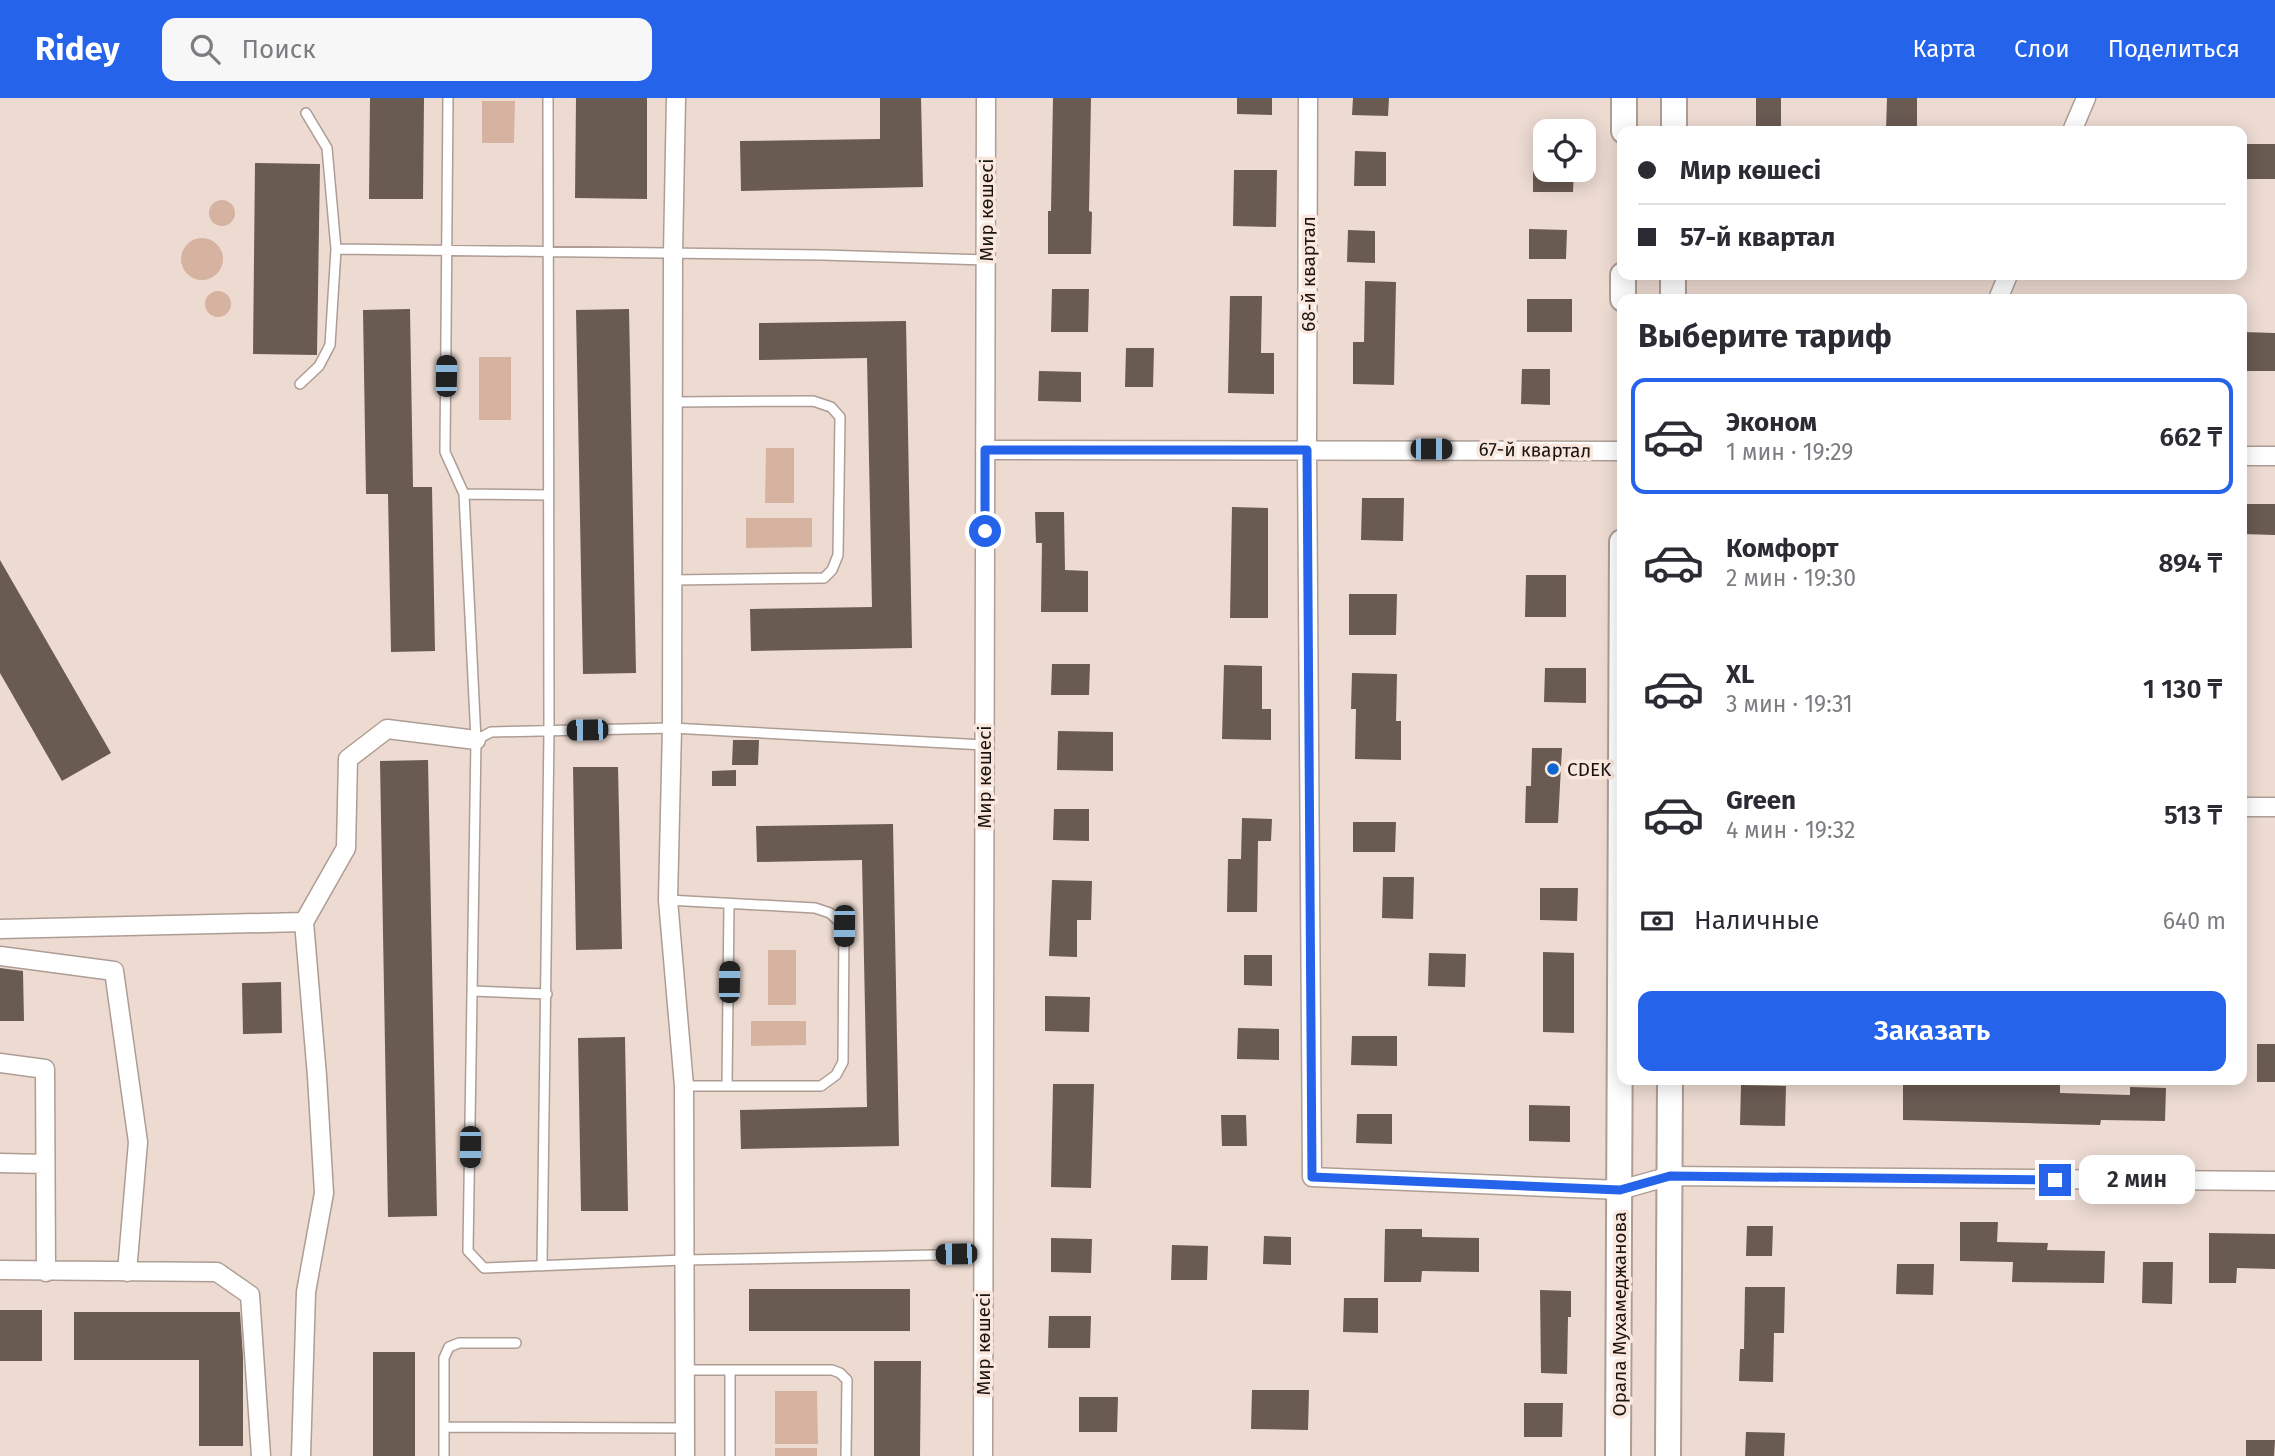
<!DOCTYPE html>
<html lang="ru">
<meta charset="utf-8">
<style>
:root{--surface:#fff;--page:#f7f7f7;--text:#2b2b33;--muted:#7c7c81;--line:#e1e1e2;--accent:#2563eb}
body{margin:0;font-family:"Fira Sans",sans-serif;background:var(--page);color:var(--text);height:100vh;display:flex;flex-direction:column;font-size:26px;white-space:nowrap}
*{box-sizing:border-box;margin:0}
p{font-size:23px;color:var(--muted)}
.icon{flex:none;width:38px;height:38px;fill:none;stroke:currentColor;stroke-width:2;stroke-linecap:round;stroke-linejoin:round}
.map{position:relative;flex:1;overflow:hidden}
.side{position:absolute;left:1617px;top:196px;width:630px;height:791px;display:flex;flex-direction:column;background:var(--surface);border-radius:14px;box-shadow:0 4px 18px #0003}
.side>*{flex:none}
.guide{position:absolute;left:1617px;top:28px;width:630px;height:154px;border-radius:14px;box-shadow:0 4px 18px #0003;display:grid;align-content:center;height:154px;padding:0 21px;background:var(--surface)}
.fabs{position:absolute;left:1533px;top:21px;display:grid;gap:14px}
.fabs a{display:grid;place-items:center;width:63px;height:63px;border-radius:14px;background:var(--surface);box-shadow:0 4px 18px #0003;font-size:35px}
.end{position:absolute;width:32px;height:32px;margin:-16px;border:9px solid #2563eb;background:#fff;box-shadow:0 0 0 4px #fff}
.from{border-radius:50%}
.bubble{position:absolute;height:49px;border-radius:14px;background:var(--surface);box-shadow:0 4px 18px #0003;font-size:23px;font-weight:600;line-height:49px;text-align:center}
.car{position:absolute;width:21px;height:42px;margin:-21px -10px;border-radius:9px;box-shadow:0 0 5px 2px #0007;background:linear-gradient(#222 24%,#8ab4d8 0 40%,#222 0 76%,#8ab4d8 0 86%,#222 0)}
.guide b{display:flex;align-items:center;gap:24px;height:66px;font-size:26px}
.guide b+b{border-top:2px solid var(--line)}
.guide i{width:18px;height:18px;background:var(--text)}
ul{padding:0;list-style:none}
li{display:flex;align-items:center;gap:21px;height:116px;margin:0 14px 10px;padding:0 7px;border:4px solid transparent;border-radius:14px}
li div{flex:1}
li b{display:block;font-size:26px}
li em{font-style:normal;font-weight:600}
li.on{border-color:var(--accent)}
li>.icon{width:63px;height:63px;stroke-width:1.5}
h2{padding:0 21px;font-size:32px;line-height:84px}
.pay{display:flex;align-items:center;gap:18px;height:77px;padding:0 21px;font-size:26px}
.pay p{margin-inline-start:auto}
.action{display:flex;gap:14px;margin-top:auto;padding:14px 21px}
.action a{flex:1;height:80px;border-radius:14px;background:var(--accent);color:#fff;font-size:28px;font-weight:600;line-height:80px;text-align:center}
header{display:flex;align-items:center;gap:42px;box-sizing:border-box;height:98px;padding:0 35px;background:var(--accent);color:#fff}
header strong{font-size:33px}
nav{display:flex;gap:38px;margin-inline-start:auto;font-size:24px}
.search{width:490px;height:63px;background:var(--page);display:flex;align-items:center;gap:18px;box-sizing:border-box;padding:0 24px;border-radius:14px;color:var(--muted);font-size:26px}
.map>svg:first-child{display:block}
.green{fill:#d6b3a0}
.building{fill:#695a52}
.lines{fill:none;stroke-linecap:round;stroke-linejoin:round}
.lane-casing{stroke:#ad9d94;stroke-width:12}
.street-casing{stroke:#ad9d94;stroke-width:21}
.secondary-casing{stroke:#ad9d94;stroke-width:28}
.lane{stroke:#fff;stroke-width:9}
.street{stroke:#fff;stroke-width:18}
.secondary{stroke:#fff;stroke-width:24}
.route{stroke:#2563eb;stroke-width:9}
.poi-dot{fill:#0f65cf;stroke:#fae8df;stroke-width:2.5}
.labels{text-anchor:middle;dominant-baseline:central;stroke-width:7;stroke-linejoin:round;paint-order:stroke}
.street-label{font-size:19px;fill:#1b1512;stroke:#fae8df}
.poi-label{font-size:19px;fill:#1b1512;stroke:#fae8df;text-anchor:start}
</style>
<header>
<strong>Ridey</strong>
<div class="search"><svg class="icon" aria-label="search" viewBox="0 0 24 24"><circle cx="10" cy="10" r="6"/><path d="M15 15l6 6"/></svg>Поиск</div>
<nav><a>Карта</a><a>Слои</a><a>Поделиться</a></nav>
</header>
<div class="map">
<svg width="2275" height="1358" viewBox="0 0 2275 1358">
<rect width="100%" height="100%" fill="#eddbd2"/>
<path class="green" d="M482,3H515L514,45H482Z
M209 115a13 13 0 1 1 26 0a13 13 0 1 1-26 0Z
M181 161a21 21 0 1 1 42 0a21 21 0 1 1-42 0Z
M205 206a13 13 0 1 1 26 0a13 13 0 1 1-26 0Z
M479,259H511V322H479Z
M766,350H794V405H765Z
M746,420H812V449L746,450Z
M768,852H796V907H768Z
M751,923H806V947L751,948Z
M775,1293H817L818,1346H775Z
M775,1350H817V1358H775Z"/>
<path class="building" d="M370,0H424L423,101H369Z
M576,0H647V101L575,100Z
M880,0H921L923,89L741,93L740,43L880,41Z
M1053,0H1091L1089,113L1092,114L1091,156H1048V113H1051Z
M1237,0H1272V17L1237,16Z
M1353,0H1389L1388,18L1352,17Z
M1756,0H1781V33H1756Z
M1887,0H1917V33H1886Z
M2242,46H2275V81H2242Z
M1355,53L1386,54V88H1354Z
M255,65L320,66L317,257L253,256Z
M1234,72H1277L1276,129L1233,128Z
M1533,72H1574L1573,94H1533Z
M1529,131L1567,132L1566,161H1529Z
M1348,132L1375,133V165L1347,164Z
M1365,183L1396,184L1394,287L1353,286V244H1364Z
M1052,191H1089L1088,234H1051Z
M1230,198H1262L1261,255H1274V296L1228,295Z
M1527,201H1572V234H1527Z
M410,211L413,389H432L435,553L391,554L388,396H366L363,212Z
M629,211L636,575L583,576L576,212Z
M906,223L912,550L751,553L750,511L872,509L867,260L759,262V225Z
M2242,234L2275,235V273H2242Z
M1126,250H1154L1153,289H1125Z
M1522,271H1550V307L1521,306Z
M1039,273L1081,274V304L1038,303Z
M1362,400H1404L1403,443L1361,442Z
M2242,406H2275V437L2242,436Z
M1232,409L1268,410V520H1230Z
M1035,414H1064L1065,472L1088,473V514H1041L1042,445H1036Z
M0,462L111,655L62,683L0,575Z
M1526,477H1566V519H1525Z
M1349,496H1397L1396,537H1349Z
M1052,566H1090L1089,597H1051Z
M1224,567L1262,568V611H1271V642L1222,641Z
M1545,570H1586V605L1544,604Z
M1352,575L1397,576L1396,623H1401V662L1355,661L1356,611H1351Z
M1058,633L1113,634V673L1057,672Z
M733,642H759L758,667H732Z
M1532,650H1562L1558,725H1525L1526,688H1531Z
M428,662L437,1118L388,1119L380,663Z
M573,669H618L622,851L576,852Z
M736,672V688H712V673Z
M1054,711H1089V743L1053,742Z
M1242,720L1272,721L1271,743H1258L1257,814H1227L1228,761H1241Z
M1353,724H1396L1395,754H1353Z
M893,726L899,1048L741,1051L740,1012L867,1009L862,762L757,764L756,728Z
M1383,779H1414L1413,821L1382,820Z
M1052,782L1092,783L1091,822H1077V859L1049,858Z
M1540,790H1578L1577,823L1540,822Z
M1543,854L1574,855V935L1543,934Z
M1429,855L1466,856L1465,889L1428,888Z
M1244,857H1272V888L1244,887Z
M0,870L23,873L24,923H0Z
M281,884L282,935L243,936L242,885Z
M1045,898L1090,899L1089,934L1045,933Z
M1238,930L1279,931V962L1237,961Z
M1352,938H1397V968L1351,967Z
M625,939L628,1113H581L578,940Z
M2257,946H2275V984H2257Z
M1903,982L2023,985V982H2060V995L2130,997V989L2166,990L2165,1023L2101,1022L2100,1027L1903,1022Z
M1053,986H1094L1091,1090L1051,1089Z
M1741,987L1786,988L1785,1028L1740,1027Z
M1529,1007L1570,1008V1044L1529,1043Z
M1357,1016H1392V1046L1356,1045Z
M1221,1017H1246L1247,1048H1222Z
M1960,1124H1998L1997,1144L2048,1145L2047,1152L2105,1153L2104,1185L2012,1184L2013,1164L1960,1163Z
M1747,1128H1773L1772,1158H1746Z
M1385,1131H1422V1139L1479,1140V1174L1422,1173L1421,1184H1384Z
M2209,1135L2275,1136V1171L2237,1170L2236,1185H2209Z
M1264,1138L1291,1139V1167L1263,1166Z
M1051,1140L1092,1141L1091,1175L1051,1174Z
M1172,1147L1208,1148L1207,1182H1171Z
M2143,1164H2173L2172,1206L2142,1205Z
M1897,1166H1934L1933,1197L1896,1196Z
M1745,1189H1785L1784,1235H1774L1773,1284L1739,1283L1740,1251H1744Z
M749,1191H910V1233H749Z
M1540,1192L1571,1193V1219H1568L1567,1276L1541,1275Z
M1344,1200H1378V1235L1343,1234Z
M0,1212H42V1263H0Z
M74,1214H240L243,1259V1348H199V1262H74Z
M1049,1218H1091L1090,1250H1048Z
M373,1254H415V1358H373Z
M874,1263H921L920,1358H874Z
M1252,1292H1309L1308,1332L1251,1331Z
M1079,1299H1118L1117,1334H1079Z
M1524,1305H1563L1562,1339H1524Z
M1746,1334L1785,1335L1784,1358H1745Z
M2246,1342H2275L2274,1358H2246Z"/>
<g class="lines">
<g class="lane-casing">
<path id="lane" d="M448,0L445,354L464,396L476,642
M306,15L327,50L336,151L822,157L986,162
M300,286L319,268L330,247L336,151
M464,396L548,397
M673,482L824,480L832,472L838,457L840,319L831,309L813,303L674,304
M668,802L815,810L830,815L844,828L843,964L836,977L821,988H684
M472,893L547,896
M727,988L729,806
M983,1156L684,1162L484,1170L468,1153L476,642L491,634L672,630L984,647
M542,1168L549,633L548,0
M685,1272H832L840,1275L847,1282L846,1358
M730,1272V1358
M444,1329L685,1330
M444,1358V1260L449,1249L459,1245H516"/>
</g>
<g class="street-casing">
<path id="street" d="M676,0L673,155L672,630L668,802L684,988L685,1358
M1308,0L1307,352L1312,1079L1620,1092L1670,1078L2275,1083
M2072,33L2086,0
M1998,201L2008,177
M985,352L1622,353
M2242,358H2275
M2242,709H2275
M0,831L304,824L346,750L348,661L387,631L476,642
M0,858L114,873L138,1044L127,1174
M0,965L45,971L46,1174
M0,1065L45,1066
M0,1172L217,1174L250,1197L261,1358
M301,1358L306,1194L324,1095L317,978L304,824
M983,1358L986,0"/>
</g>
<g class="secondary-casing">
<path id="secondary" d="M1624,33V0
M1674,33V0
M1623,201V177
M1673,201V177
M1618,1358L1622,444
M1668,1358L1670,982"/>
</g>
<use href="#lane" class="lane"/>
<use href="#street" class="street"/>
<use href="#secondary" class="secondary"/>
</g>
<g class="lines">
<path class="route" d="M985,433V352H1307L1312,1079L1620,1092L1670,1078L2055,1082"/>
</g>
<circle class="poi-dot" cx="1553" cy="671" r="7"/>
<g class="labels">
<g class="street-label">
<text transform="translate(986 112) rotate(-90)">Мир көшесі</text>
<text transform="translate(1308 176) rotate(-90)">68-й квартал</text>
<text transform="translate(1535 352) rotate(1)">67-й квартал</text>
<text transform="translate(984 679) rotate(-90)">Мир көшесі</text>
<text transform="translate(1619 1216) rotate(-90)">Орала Мухамеджанова</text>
<text transform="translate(983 1246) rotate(-90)">Мир көшесі</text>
</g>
<g class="poi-label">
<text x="1567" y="671">CDEK</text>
</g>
</g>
</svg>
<div class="fabs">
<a><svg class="icon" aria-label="locate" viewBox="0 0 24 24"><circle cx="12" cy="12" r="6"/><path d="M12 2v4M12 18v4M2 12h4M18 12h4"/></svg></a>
</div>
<i class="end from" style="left:985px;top:433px"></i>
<i class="end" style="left:2055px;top:1082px"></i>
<div class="bubble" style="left:2079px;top:1057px;width:116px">2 мин</div>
<i class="car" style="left:446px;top:278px;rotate:1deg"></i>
<i class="car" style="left:1431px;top:351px;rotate:90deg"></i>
<i class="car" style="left:587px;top:632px;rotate:269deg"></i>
<i class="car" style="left:844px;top:828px;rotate:181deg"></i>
<i class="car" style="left:729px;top:884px;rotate:1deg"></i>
<i class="car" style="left:470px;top:1049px;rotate:181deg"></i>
<i class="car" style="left:956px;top:1156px;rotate:269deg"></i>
<div class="guide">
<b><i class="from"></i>Мир көшесі</b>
<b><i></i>57-й квартал</b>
</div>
<section class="side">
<h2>Выберите тариф</h2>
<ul>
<li class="on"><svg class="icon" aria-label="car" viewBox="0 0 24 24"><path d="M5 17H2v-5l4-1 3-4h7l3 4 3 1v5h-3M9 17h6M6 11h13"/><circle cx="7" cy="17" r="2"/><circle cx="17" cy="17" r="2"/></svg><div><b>Эконом</b><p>1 мин · 19:29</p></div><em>662 ₸</em></li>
<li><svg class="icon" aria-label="car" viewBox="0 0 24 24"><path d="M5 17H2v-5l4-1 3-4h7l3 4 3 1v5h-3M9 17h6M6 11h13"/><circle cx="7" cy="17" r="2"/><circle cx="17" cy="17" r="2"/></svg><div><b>Комфорт</b><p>2 мин · 19:30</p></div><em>894 ₸</em></li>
<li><svg class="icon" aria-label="car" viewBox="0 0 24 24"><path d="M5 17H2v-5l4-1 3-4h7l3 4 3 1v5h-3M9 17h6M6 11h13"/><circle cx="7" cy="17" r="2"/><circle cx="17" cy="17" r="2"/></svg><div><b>XL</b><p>3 мин · 19:31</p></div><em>1 130 ₸</em></li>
<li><svg class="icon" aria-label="car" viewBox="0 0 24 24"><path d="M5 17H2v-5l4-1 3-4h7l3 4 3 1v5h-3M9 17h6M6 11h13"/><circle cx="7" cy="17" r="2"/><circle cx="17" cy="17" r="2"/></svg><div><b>Green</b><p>4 мин · 19:32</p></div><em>513 ₸</em></li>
</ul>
<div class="pay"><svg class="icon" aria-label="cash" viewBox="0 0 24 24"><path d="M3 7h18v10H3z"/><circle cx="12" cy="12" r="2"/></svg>Наличные<p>640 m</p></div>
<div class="action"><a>Заказать</a></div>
</section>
</div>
